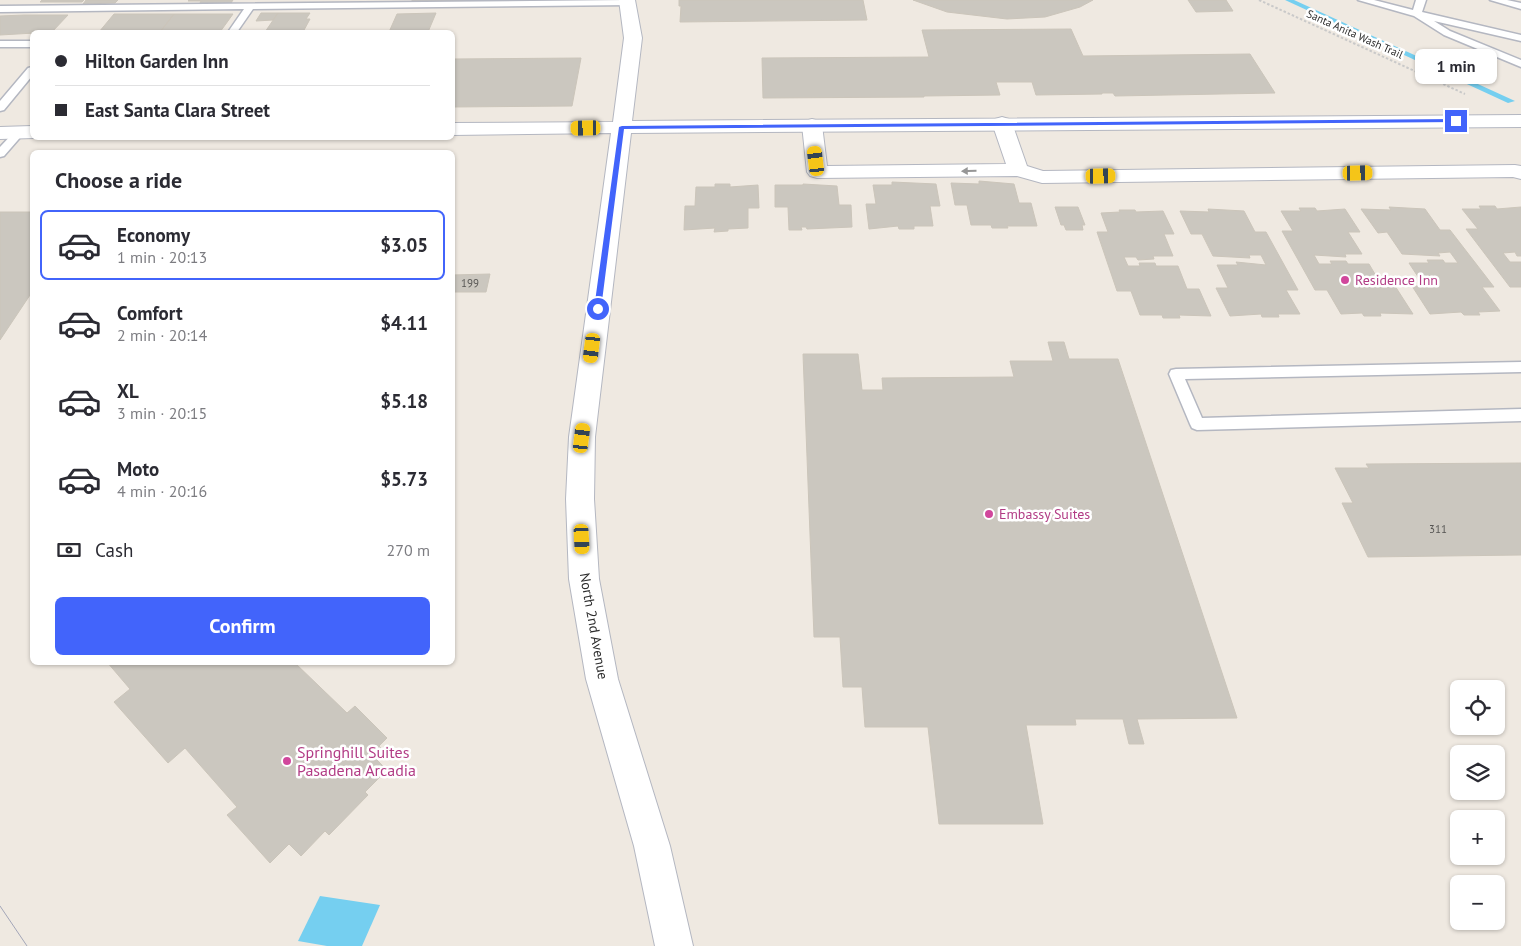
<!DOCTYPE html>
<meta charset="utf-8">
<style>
:root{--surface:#fff;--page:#f2f2f3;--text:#2b2b33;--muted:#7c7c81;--line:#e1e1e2;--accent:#4264fb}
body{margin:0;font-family:"PT Sans",sans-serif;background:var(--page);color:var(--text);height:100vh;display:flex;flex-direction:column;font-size:19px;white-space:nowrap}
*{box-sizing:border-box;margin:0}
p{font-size:16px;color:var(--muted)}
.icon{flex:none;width:28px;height:28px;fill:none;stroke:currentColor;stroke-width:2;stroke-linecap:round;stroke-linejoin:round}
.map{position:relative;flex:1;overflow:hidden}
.drawer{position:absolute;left:30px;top:150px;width:425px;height:515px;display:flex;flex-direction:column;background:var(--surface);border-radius:8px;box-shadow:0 1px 4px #0004}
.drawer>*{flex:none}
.banner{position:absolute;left:30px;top:30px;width:425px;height:110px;border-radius:8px;box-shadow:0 1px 4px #0004;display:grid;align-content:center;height:110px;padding:0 25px;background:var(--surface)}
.tools{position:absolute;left:1450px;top:680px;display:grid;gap:10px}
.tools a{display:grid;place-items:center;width:55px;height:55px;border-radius:8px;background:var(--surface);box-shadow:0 1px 4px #0004;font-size:25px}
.end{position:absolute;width:22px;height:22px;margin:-11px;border:6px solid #4264fb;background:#fff;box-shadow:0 0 0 2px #fff}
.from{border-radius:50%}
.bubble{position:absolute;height:35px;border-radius:8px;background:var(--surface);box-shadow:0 1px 4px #0004;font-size:16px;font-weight:700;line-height:35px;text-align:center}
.car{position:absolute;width:15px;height:30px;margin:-15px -8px;border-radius:6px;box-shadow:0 0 4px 1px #0007;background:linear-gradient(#f5c518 24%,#345 0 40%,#f5c518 0 76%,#345 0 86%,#f5c518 0)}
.banner b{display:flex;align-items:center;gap:18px;height:48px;font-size:19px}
.banner b+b{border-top:1px solid var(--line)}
.banner i{width:12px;height:12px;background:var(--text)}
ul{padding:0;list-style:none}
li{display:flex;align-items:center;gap:15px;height:70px;margin:0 10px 8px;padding:0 15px;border:2px solid transparent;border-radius:8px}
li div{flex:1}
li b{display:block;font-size:19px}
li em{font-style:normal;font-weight:700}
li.active{border-color:var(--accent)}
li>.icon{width:45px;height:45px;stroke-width:1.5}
h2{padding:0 25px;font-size:22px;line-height:60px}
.pay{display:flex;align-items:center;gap:12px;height:55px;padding:0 25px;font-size:19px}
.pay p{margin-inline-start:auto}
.action{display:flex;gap:10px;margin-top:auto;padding:10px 25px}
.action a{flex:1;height:58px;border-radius:8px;background:var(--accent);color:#fff;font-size:20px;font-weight:700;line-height:58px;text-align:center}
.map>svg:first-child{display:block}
.water{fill:#75cff0}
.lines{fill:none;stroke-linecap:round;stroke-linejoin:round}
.stream{fill:#75cff0;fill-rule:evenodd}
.building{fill:#cbc7bf;stroke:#cbc5ba}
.service-casing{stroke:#b4b7c1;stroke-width:3}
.minor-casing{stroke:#b4b7c1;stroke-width:2}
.tertiary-casing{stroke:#b4b7c1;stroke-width:2}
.path{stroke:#c9c9c9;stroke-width:2;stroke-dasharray:2.5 2;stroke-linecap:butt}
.service{fill:#fff;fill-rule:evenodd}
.minor{fill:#fff;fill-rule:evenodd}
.tertiary{fill:#fff;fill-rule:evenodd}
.tram{stroke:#a3a6b8;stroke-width:1}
.oneway{fill:#969696}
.route{fill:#4264fb}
.hotel-dot{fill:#d1479c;stroke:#fff;stroke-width:2}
.labels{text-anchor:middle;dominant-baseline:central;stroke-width:5;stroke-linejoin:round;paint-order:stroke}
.far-street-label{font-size:11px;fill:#2e2e2e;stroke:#fff}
.number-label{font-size:11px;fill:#555452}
.hotel-label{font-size:14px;fill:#b23c85;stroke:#fff;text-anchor:start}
.street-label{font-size:14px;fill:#2e2e2e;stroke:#fff}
.near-hotel-label{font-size:16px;fill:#b23c85;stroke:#fff;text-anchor:start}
</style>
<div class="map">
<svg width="1521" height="946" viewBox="0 0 1521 946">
<rect width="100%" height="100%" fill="#efe9e1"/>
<path class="water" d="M320,896L380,905L362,946H327L298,941Z"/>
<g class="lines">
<path class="stream" d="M1285,0H1294L1515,101L1508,103Z"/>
</g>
<path class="building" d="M42,0H84L82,2H40Z
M86,0H118L115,3L83,4Z
M189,0H233L231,3H200L201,1H188Z
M412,0H497L412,1Z
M679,0H863L867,20L680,22L681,6H679Z
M913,0H1093L1080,7L1045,17L1007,19L947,12Z
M1188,0H1226L1233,11L1196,12Z
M261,13H278L273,20L256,21Z
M278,13H310L306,19H310L303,32H265Z
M436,13L428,32H389L397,14Z
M114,14H174L160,32H99Z
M174,14H233L220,32H160Z
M24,15H68L52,32L0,35V16Z
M1071,29L1083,56L1250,54L1275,93L1115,96L1113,93H1102V94L1036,95L1032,82H996L1000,95L924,96V97L763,98L762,58L929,57L922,30Z
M581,58L572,106L452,107V59Z
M979,181L1014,184L1019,203H1031L1037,226H1007L1008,228H992L991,225H971L967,205H955L951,183L979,184Z
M892,182L936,184L940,206H930L933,226H914V229H899L898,226L869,229L866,204H876L873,185H892Z
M715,184H730V187L758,185L759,208H748V228L728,229V231L714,232L715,228L684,230L685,206H695L696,187H715Z
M803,184L837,186L839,205H851L852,227L807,229L806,227H801L802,230H789L788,207H775V185H803Z
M1479,206H1495L1497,209L1521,207V256H1517L1515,252L1503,253L1510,262H1521V287H1510L1466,229H1478L1462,209H1481Z
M1055,207H1078L1085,225H1082L1083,230H1066L1064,225H1061Z
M1389,207L1425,209L1440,230H1450L1494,287H1482L1500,311L1478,312L1480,315H1464L1461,312L1430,314L1412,286H1424L1409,263H1429L1427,260H1443L1445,263H1458L1450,252L1438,253L1440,256L1402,254L1387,232L1378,233L1361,209L1391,210Z
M1299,208H1315L1317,211L1345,209L1360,232H1348L1362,254H1345L1346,257L1314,255L1319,264H1332L1330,261H1346L1348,264H1369L1382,286H1395L1413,314L1380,313L1381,316H1364L1362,313L1341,314L1327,290H1315L1282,231H1293L1281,211H1301Z
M1208,209L1244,211L1255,232H1266L1298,290H1286L1300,314H1278L1279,317H1262L1261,314L1230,316L1216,288H1228L1217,265H1238L1236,262L1266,265L1261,255H1249L1250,258L1213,256L1202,234H1191L1180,211L1209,212Z
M1119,210H1135L1136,212L1163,211L1174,234H1164L1173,256H1153L1154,259L1138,260L1136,257H1124L1128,266H1140L1139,263H1155L1156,266H1178L1187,289H1199L1211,316L1179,315L1180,318H1163L1162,315H1140L1131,291H1117L1097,232H1108L1101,213L1120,212Z
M0,212H32V292L0,340Z
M490,274L486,292H452V275Z
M1048,342H1064L1069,359H1118L1237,718L1137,719L1144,744H1129L1123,719H1075L1076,725H1026L1043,824H939L928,727H865L862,687H843L840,637H814L803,354H858L862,390H883L882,378L1014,377L1010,361H1053Z
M1521,463V555L1368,557L1342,503H1353L1335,468H1369L1366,464Z
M107,662H294L347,713L355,706L387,738L379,746L383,751L376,759L387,770L365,792L368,795L329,835L325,831L301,856L289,844L270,863L227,815L237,807L185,748L168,763L114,702L130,689Z"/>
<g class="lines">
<g class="service-casing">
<path id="service" d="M628,0L633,3L631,5L253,9L237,32H228L244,9L0,12V6Z
M1358,0H1374L1413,10L1416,0H1426L1422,12L1521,35V41L1434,21L1450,31L1521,60V67L1444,35L1414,16Z
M1490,0H1507L1521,3V9Z
M0,41H32V47H0Z
M32,67V76L4,110L0,111V101L28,68Z
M19,130L24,133L4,156L0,157V147L15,131Z
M1521,362V372L1185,379L1202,418L1521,409V421L1197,430L1192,428L1190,424L1169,374L1171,370L1176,369Z"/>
</g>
<g class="minor-casing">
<path id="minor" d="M1002,117L1009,119L1012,123L1027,166L1043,171L1515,165L1521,166V179L1513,177L1042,183L1017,176L817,178L810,176L807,172L802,125L805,121L812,119L819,121L822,125L827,166L1006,164L992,123L995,119Z"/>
</g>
<g class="tertiary-casing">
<path id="tertiary" d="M619,0H635L642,38L632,121L1521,115V127L631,133L595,437L594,499L599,579L618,679L670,846L693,946H655L634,846L586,679L569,579L566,499L569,437L611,133L452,135V123L613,122L624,38Z
M32,126L34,138L0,139V127Z"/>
</g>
<path class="path" d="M1259,0L1465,94"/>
<use href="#service" class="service"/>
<use href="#minor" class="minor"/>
<use href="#tertiary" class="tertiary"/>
<path class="tram" d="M0,906L27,946"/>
</g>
<defs><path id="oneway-solid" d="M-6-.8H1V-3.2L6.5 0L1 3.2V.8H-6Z" transform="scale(1.25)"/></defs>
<use class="oneway" href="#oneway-solid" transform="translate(969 171) rotate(179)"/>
<path class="route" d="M1456,119L1459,122L624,129L601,309L598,311L594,309L619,127L622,126Z"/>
<g class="hotel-dot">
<circle cx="1345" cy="280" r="5"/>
<circle cx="989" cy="514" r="5"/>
<circle cx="287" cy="761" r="5"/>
</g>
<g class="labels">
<g class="far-street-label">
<text transform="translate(1355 34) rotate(24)">Santa Anita Wash Trail</text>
</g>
<g class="number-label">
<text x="470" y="283">199</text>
<text x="1438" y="529">311</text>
</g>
<g class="hotel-label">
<text x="1355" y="280">Residence Inn</text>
<text x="999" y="514">Embassy Suites</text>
</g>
<g class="street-label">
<text transform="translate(594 626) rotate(80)">North 2nd Avenue</text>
</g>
<g class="near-hotel-label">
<text x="297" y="752">Springhill Suites<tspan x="297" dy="18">Pasadena Arcadia</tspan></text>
</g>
</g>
</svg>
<div class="tools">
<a><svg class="icon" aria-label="locate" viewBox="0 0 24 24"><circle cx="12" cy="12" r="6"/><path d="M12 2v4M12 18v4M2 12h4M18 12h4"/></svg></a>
<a><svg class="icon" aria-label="layers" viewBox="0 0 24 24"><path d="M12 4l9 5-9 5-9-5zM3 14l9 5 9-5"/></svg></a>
<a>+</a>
<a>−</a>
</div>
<i class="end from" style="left:598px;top:309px"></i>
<i class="end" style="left:1456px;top:121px"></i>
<div class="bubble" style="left:1415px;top:49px;width:82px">1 min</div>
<i class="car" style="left:586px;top:128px;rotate:269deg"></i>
<i class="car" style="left:816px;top:161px;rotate:353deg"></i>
<i class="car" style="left:1358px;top:173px;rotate:89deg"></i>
<i class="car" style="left:1101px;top:176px;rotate:89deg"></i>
<i class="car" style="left:592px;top:348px;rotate:187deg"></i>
<i class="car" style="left:582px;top:438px;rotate:7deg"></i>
<i class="car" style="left:582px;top:539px;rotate:177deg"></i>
<div class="banner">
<b><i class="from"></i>Hilton Garden Inn</b>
<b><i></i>East Santa Clara Street</b>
</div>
<section class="drawer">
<h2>Choose a ride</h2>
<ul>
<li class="active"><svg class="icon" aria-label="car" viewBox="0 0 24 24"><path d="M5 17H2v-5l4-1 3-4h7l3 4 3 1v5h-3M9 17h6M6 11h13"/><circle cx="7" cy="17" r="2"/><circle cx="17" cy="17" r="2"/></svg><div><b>Economy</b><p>1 min · 20:13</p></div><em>$3.05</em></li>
<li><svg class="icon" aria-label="car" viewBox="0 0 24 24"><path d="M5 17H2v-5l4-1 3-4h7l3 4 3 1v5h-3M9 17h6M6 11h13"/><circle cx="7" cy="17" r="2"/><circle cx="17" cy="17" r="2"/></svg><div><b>Comfort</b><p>2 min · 20:14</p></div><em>$4.11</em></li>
<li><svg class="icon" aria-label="car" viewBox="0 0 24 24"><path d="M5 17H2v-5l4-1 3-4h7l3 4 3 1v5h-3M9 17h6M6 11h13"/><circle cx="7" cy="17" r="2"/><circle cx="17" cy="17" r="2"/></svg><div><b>XL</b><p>3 min · 20:15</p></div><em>$5.18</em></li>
<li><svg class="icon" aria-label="car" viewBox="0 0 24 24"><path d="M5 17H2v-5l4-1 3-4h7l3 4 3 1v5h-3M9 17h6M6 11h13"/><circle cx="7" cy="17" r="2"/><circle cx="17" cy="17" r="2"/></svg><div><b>Moto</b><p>4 min · 20:16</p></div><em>$5.73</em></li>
</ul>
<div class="pay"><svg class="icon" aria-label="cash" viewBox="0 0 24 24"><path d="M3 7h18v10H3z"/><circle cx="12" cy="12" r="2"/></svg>Cash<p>270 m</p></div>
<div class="action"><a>Confirm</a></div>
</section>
</div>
